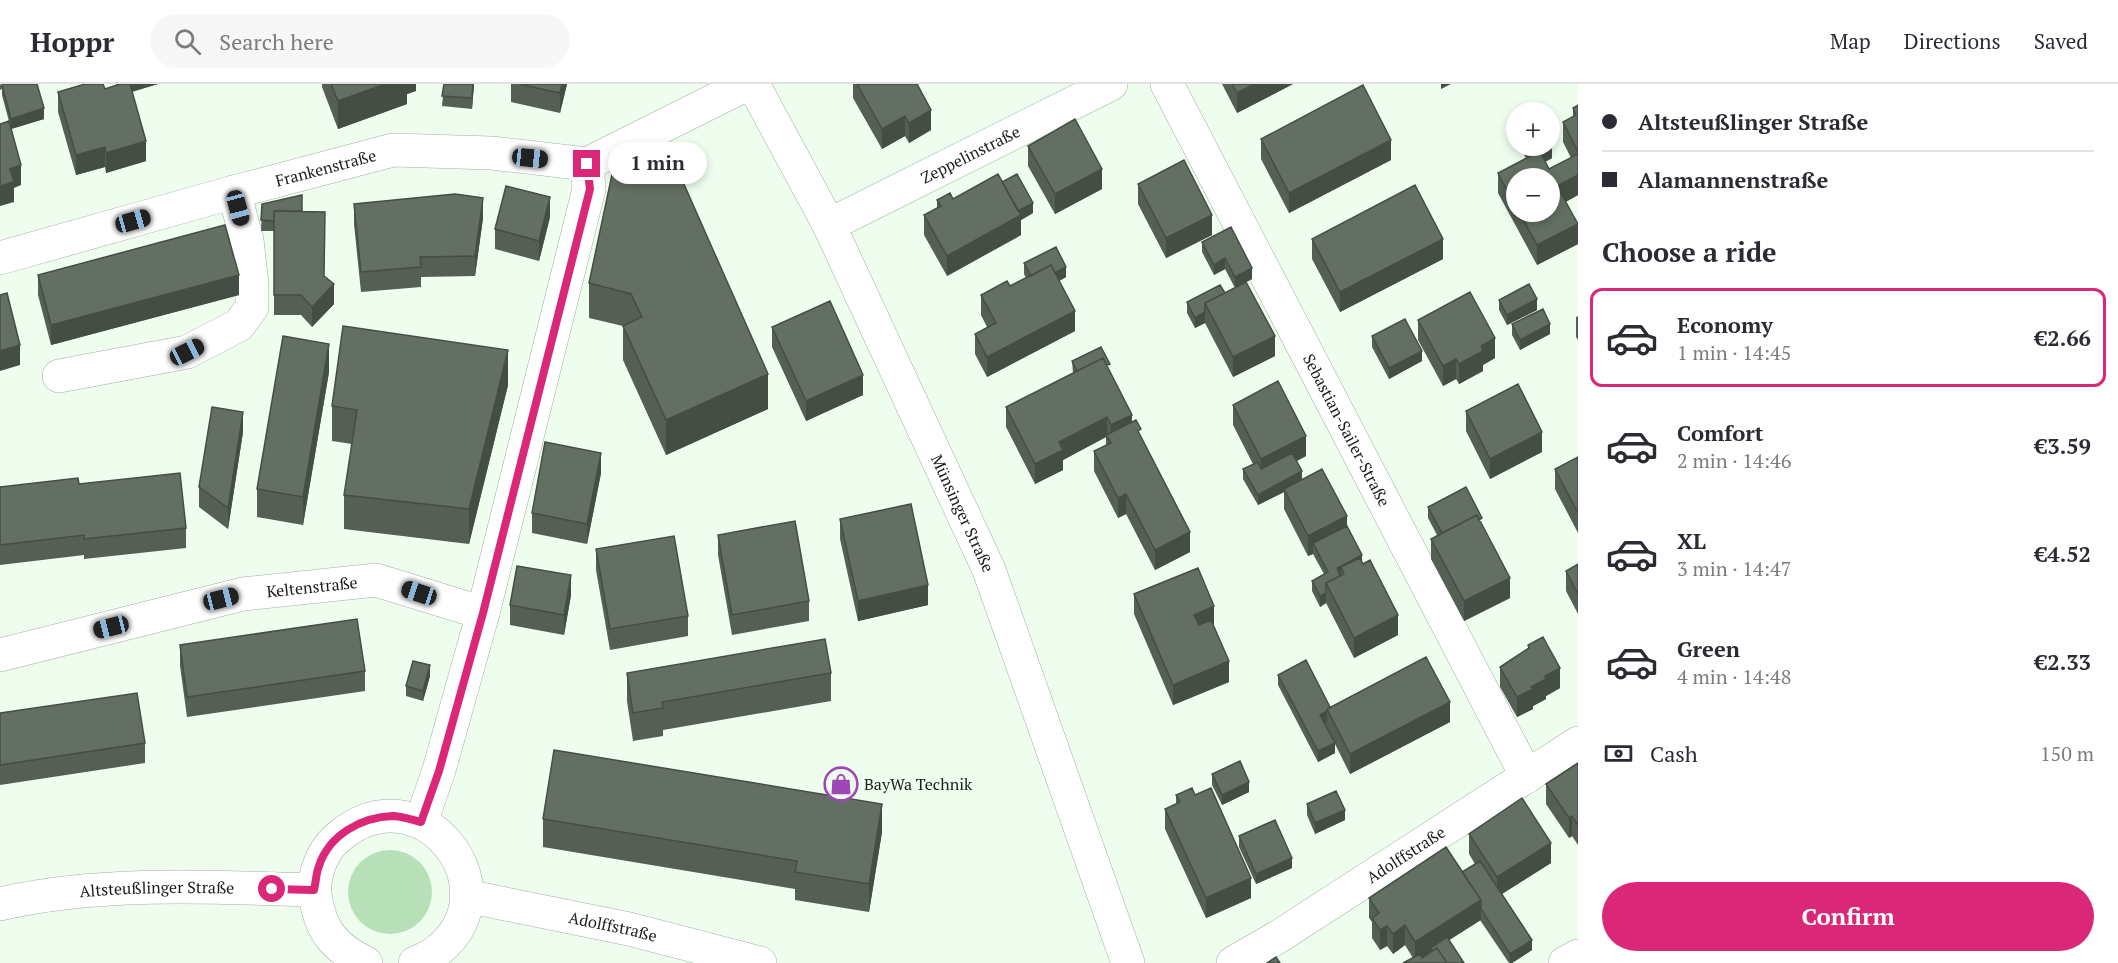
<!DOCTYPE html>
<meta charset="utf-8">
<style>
:root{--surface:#fff;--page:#f7f7f7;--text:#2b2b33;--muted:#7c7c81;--line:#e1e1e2;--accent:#db2777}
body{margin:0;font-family:"PT Serif",serif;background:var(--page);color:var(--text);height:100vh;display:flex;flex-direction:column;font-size:22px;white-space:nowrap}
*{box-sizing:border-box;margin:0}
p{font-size:20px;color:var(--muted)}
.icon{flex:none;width:33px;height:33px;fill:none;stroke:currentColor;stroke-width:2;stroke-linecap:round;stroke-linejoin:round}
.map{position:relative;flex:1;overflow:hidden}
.sheet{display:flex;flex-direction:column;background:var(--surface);width:540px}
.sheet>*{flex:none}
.guide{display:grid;align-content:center;height:132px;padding:0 24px;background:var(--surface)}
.buttons{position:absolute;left:1506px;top:18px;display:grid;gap:12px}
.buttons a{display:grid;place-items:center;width:54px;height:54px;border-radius:50%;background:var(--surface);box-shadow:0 3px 9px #0003;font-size:30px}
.end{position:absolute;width:27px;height:27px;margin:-14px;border:8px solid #db2777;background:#fff;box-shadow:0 0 0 3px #fff}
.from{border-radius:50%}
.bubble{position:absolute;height:42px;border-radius:21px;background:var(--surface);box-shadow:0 3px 9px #0003;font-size:20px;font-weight:700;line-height:42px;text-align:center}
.car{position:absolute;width:18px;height:36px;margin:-18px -9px;border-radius:8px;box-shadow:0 0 4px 2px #0007;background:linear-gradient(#222 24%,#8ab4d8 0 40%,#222 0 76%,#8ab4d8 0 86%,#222 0)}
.guide b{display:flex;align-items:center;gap:21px;height:57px;font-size:22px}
.guide b+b{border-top:2px solid var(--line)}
.guide i{width:15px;height:15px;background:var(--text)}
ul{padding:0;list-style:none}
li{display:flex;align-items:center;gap:18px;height:99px;margin:0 12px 9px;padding:0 12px;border:3px solid transparent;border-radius:12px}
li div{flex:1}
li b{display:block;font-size:22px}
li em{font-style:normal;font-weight:700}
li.on{border-color:var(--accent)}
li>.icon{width:54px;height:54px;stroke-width:1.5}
h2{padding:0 24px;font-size:27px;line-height:72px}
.pay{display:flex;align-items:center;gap:15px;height:66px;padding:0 24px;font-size:22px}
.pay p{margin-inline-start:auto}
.button{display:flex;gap:12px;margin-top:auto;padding:12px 24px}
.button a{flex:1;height:69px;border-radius:36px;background:var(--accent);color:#fff;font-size:24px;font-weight:700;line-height:69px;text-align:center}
header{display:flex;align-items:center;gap:36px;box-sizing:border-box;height:84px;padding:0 30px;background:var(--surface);border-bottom:2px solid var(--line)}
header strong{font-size:28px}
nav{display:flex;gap:33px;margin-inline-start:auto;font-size:21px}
.search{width:420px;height:54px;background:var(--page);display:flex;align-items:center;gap:15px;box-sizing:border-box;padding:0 21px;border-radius:33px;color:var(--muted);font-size:22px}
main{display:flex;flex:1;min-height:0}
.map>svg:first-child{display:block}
.grass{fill:#b7e0b9}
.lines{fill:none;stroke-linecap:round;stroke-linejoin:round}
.minor-casing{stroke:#a1afa2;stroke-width:34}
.minor{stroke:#fff;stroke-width:33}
.wall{fill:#555f55;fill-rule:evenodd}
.shaded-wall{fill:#454e45}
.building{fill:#636f63;stroke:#454e45;stroke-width:1.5}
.route{stroke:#db2777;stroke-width:8}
.labels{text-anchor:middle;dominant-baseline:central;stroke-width:6;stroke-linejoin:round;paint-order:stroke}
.street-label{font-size:16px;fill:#191e19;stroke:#effdef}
.poi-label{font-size:16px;fill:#191e19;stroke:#effdef;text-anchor:start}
</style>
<header>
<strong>Hoppr</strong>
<div class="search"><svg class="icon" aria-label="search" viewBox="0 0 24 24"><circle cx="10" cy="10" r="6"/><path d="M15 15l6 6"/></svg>Search here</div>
<nav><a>Map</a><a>Directions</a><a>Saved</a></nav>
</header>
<main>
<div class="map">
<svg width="1578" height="879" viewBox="0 0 1578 879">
<rect width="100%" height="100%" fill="#effdef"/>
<path class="grass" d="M348 808a42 42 0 1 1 84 0a42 42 0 1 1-84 0Z"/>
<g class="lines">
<g class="minor-casing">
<g id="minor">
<path id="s1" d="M753,0L829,141L989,486L1128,879"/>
<path id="s2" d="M1167,0L1527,693"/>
<path id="s3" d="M829,141L1111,0"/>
<path id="s4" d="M0,174L234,108L393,66L491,69L587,80"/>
<path d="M59,292L187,268L239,241L252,223V201L247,156L234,108"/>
<path id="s5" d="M0,571L243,510L376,496L483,529"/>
<path d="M421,738L439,686L483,529L589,105L587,80L747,0"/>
<path id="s6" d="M466,812L629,845L760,879"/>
<path id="s7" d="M0,820C99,797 213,803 314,806"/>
<path d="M366,879C333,863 320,846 315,810C313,792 322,768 335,756C419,679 518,806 436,868C430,873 422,876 415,879"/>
<path id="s8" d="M1233,879L1278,853L1578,659"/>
<path d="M1565,879L1578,872"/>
</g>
</g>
<use href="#minor" class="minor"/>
</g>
<path class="wall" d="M0,0L44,35L11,45L2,11V5L0,6Z
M116,0H158L132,8L146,77L106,89L105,83L76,91L58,28V8L105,5L116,1Z
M322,0H416V7L407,10V20L338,45L322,3Z
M444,0H474L472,25L442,22Z
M511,0H567L560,29L511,18Z
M853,0H917L931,46L909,59L905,52L882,65L853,14Z
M1222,0H1293L1237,29Z
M1578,21V111L1566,118L1578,160L1537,181L1498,109V89L1526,74L1519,62H1550L1552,74L1545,78L1549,85L1571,74L1563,58V38L1573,33V24ZM1516,94L1550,128H1516Z
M1516,42V56L1515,53V43Z
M1261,55L1391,76L1289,129L1261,75Z
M1028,62L1102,105L1055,130L1028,82Z
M614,81L768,325L666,371L623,276V242L589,234V199Z
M1002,98L1033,129L1021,136V151L947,192L924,151V131L937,124V116L953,115Z
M1138,100L1212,151L1166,174L1138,120Z
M262,120L302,127L334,220L312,243L301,231H274V147H261Z
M354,120L483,134L475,192L421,193V203L361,208L354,140Z
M550,133L539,177L495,165V145Z
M1312,155L1443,175L1340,228L1312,175Z
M1202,158L1252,195L1246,198L1275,272L1233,293L1205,239L1195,244L1187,229V218L1225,209L1235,204L1225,185L1214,191L1202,168Z
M1024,179L1066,193L1059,197L1075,247L987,293L975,270V250L987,243L981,231V211L1010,202L1026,194L1024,190Z
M38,191L239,211L51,261L38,211Z
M1499,216L1537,226L1507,241L1499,226Z
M1578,232V256L1576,253V233Z
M1418,236L1495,274L1483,281V287L1459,300L1456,295L1443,302L1418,256Z
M1512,240L1550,250L1520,266L1512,251Z
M772,243L863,311L806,337L772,263Z
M1372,252L1422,277L1389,295L1372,263Z
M1072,277L1110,288L1132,338L1141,354L1190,468L1155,486L1126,430L1118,434L1094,387V367L1106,361V353L1063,376V386L1035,400L1006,343V323L1073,289Z
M329,288L303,441L257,433V405Z
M508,301L469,460L344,445V411L352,360L332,357V322Z
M1233,321L1306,372L1297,377L1302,395L1347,442L1362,479L1398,551L1354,574L1326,519L1320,523L1312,507V497L1324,490L1313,470L1308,472L1284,425V408L1258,421L1243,395V385L1253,380L1233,341Z
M1466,327L1542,368L1490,395L1466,347Z
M243,348L228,445L199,423V403Z
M1578,373V449L1555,405V385Z
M601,389L587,460L532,449V429Z
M79,400L186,444V464L84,475V471L0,481V403Z
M1428,423L1482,442L1510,514L1464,537L1431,475V455L1437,451L1428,434Z
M840,435L928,521L858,537L840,455Z
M718,451L809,517V537L732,551L718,471Z
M596,465L688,532V552L610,566L596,486Z
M1578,480V530L1566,507V487Z
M1134,510L1214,543L1229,598L1173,621L1134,530Z
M571,511L564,551L510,541V521Z
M180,561L365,587V607L187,633L180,582Z
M1528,561L1560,604L1546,612V615L1533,622V625L1517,633L1500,603V583L1528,565Z
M627,589H831V617L663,646V652L633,657L627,617Z
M1278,591L1330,623L1450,638L1350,690L1335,660V669L1318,678L1278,601Z
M430,592L423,617L406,612V602Z
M0,629L145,659V679L0,701Z
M1578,679V761L1572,752L1569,754L1546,720V700Z
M1212,690L1249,708L1222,721L1212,701Z
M1176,711L1251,814L1206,834L1165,745V725L1176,720Z
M1307,720L1345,736L1315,750L1307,731Z
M543,735L882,748L869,828L795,816V805L543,763Z
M1469,750L1551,779L1502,810L1532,866L1512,879H1509L1480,836L1449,856L1464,879L1413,874L1405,861L1393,870L1387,862L1380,866L1372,854V838L1369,834V814L1462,788L1475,780L1469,770Z
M1239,752L1292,784L1256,800L1239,763Z"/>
<path class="shaded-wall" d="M122,0H158L119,11Z
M385,0H416V7L407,10V20L338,45V17Z
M473,0H474L472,25V14Z
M562,0H567L560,29V9Z
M1254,0H1293L1237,29V9Z
M1441,0H1451L1441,5Z
M44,24V35L11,45V35Z
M931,26V46L909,59V39Z
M905,32V52L882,65V45Z
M1391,56V76L1289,129V109Z
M146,57V77L106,89V69Z
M105,63V83L76,91V71Z
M1552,63V74L1532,85V74Z
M21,81V101L14,104V118L0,122V102L10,85Z
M1102,85V105L1055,130V110Z
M1578,91V111L1557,122V102Z
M550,113V133L539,177V157Z
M483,114V134L475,192V172Z
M1033,119V129L1021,136V151L947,192V172L1014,129Z
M1212,131V151L1166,174V154Z
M1578,140V160L1537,181V161Z
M1443,155V175L1340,228V208Z
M1225,174V185L1214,191V181Z
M1066,183V193L1035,210V199Z
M1252,184V195L1235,204V193Z
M239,191V211L51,261V241Z
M334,200V220L312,243V223Z
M1537,215V226L1507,241V231Z
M1075,227V247L987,293V273Z
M1205,228V239L1195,244V234Z
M1550,240V250L1520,266V256Z
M1275,252V272L1233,293V273Z
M1495,254V274L1483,281V287L1459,300V280L1481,262Z
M329,260V288L303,441V413Z
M20,261V281L0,287V267Z
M508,266V301L469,460V425Z
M1422,267V277L1389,295V284Z
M1456,275V295L1443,302V282Z
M768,290V325L666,371V336Z
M863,291V311L806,337V317Z
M243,328V348L228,445V424Z
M1132,331V351L1111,361V341Z
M1107,333V352L1106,351V353L1063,376V386L1035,400V380L1059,358Z
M1542,348V368L1490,395V375Z
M1306,352V372L1261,395V375Z
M601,369V389L587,460V440Z
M1302,387V398L1284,405V408L1258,421V411Z
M1126,410V430L1118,434V414Z
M1347,432V452L1313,459V470L1308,472V452Z
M1190,448V468L1155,486V466Z
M1362,471V481L1341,483V492L1337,494V484Z
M571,491V511L564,551V531Z
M1510,494V514L1464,537V517Z
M928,501V521L858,537V517Z
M1326,509V519L1320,523V512Z
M1214,522V542L1194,551V531Z
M1398,531V551L1354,574V554Z
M1229,577V598L1173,621V601Z
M430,581V592L423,617V607Z
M1560,584V604L1546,612V615L1533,622V625L1517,633V613L1545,592Z
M1450,618V638L1350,690V670Z
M1327,627V638L1320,641V631Z
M1335,659V669L1318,678V667Z
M1249,698V708L1222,721V711Z
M882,720V748L869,828V800Z
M1345,726V736L1315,750V739Z
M1572,732V752L1569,754V734Z
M1551,759V779L1497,813V793Z
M1292,774V784L1256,800V790Z
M1251,794V814L1206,834V814Z
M1481,816V836L1432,867L1431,864V868L1415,878V858Z
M1405,841V861L1393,870V850Z
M1387,842V862L1380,866V846Z
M1532,856V866L1512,879H1510V870Z"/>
<path class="building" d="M4,0H37L44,24L11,35L2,1Z
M85,0H103L105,5L120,0H130L146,57L106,69L105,63L76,71L58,8Z
M331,0H385L338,17Z
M444,0H473L472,14L442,12Z
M519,0H562L560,9Z
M857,0H917L931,26L909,39L905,32L882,45Z
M1232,0H1254L1237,9Z
M1363,1L1391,56L1289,109L1261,55Z
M1578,21V68L1563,38L1576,31L1573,24Z
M1075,35L1102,85L1055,110L1028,62Z
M9,37L21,81L10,85L14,98L0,102V40Z
M1550,59L1552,63L1541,70L1540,67L1531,72L1525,62H1550Z
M1540,67L1549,85L1578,70V91L1557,102L1578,140L1537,161L1519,128H1550V94H1516V124L1498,89Z
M1184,76L1212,131L1166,154L1138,100Z
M614,81L679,89L768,290L666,336L623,242L642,233L631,210L589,199Z
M998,90L1021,131L947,172L924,131L941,122L937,116L950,109L953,115Z
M1017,90L1033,119L1018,127L1002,98Z
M1415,101L1443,155L1340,208L1312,155Z
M506,102L550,113L539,157L495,145Z
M455,110L483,114L475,172L420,173L421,183L361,188L354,120Z
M302,111V127H274V137L261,136L262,120Z
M274,127L325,128L324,192L334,200L312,223L301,211H274Z
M225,141L239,191L51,241L38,191Z
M1231,143L1252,184L1235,193L1225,174L1214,181L1202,158Z
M1056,163L1066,183L1055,189L1051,181L1031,192L1024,179Z
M1051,181L1075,227L987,273L975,250L996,239L981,211L1007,197L1010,202Z
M1246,198L1275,252L1233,273L1205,219Z
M1529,200L1537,215L1507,231L1499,216Z
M1220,201L1225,209L1205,219V228L1195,234L1187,218Z
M1470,208L1495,254L1481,262L1483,267L1459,280L1456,275L1443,282L1418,236Z
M7,209L20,261L0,267V211Z
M830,217L863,291L806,317L772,243Z
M1543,225L1550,240L1520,256L1512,240Z
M1405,235L1422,267L1389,284L1372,252Z
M343,242L508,266L469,425L344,411L357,326L332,322Z
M283,252L329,260L303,413L257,405Z
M1101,263L1110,280L1107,281L1103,274L1077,287L1072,277Z
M1103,274L1132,331L1111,341L1107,333L1059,358L1063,366L1035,380L1006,323Z
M1278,297L1306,352L1261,375L1233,321Z
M1518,300L1542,348L1490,375L1466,327Z
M212,323L243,328L228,424L199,403Z
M1136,336L1141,345L1138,347L1190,448L1155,466L1126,410L1118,414L1094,367L1111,359L1106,351Z
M545,358L601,369L587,440L532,429Z
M1292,369L1302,387L1258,411L1243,385L1258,378L1261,385Z
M1578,373V429L1555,385Z
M1322,385L1347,432L1308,452L1284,405Z
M180,389L186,444L84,455V451L0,461V403L78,394L79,400Z
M1466,403L1482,434L1479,436L1477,431L1442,449L1428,423Z
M911,420L928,501L858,517L840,435Z
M1477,431L1510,494L1464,517L1431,455Z
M795,437L809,517L732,531L718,451Z
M1347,442L1362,471L1337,484L1340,492L1326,499V509L1320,512L1312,497L1328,488L1313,459Z
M674,452L688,532L610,545L596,465Z
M1360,474L1363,480L1370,476L1398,531L1354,554L1326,499L1344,490L1341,483Z
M1578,480V510L1566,487Z
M517,482L571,491L564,531L510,521Z
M1198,484L1214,522L1194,531L1199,541L1211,536L1229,577L1173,601L1134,510Z
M357,535L365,587L187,613L180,561Z
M1543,553L1560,584L1545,592L1546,595L1531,603L1533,605L1517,613L1500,583L1529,564L1528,561Z
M825,555L831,589L662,618L663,624L633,629L627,589Z
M1426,573L1450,618L1350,670L1327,625Z
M1306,576L1330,623L1327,625V627L1320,631L1335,659L1318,667L1278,591Z
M413,577L430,581L423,607L406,602Z
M137,609L145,659L0,681V629Z
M554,666L882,720L869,800L795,788L797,777L543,735Z
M1240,677L1249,698L1222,711L1212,690Z
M1578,679V741L1572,732L1569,734L1546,700Z
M1192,704L1195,711L1211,704L1251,794L1206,814L1165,725L1180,718L1176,711Z
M1336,707L1345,726L1315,739L1307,720Z
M1522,714L1551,759L1497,793L1469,750Z
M1275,736L1292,774L1256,790L1239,752Z
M1446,763L1481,816L1415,858L1405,841L1393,850L1387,842L1380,846L1372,834L1379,829L1369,814Z
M1480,777L1532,856L1510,870L1481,825V816L1462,788Z
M1447,853L1464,879H1447L1437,864L1432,867L1431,864Z
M1437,864L1447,879H1403L1420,870L1422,874Z
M1276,873L1280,879H1267Z"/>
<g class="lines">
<path class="route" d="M272,805L314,806C316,798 316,789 319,782C329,751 361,733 393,732C402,732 412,736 421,738L439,687L483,529L590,105L587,80"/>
</g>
<defs>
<g id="shop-ring" transform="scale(1.725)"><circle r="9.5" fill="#effdef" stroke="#9f47b4" stroke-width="1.5"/><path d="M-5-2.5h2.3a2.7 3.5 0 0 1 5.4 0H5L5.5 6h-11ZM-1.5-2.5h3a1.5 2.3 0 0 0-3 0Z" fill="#9f47b4"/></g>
</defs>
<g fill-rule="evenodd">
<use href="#shop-ring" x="841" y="700"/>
</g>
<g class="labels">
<g class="street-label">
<text stroke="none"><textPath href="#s3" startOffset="158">Zeppelinstraße</textPath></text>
<text stroke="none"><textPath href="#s4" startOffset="338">Frankenstraße</textPath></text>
<text stroke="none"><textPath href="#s2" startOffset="390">Sebastian-Sailer-Straße</textPath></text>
<text stroke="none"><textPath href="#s1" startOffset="478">Münsinger Straße</textPath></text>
<text stroke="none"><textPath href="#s5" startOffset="320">Keltenstraße</textPath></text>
<text stroke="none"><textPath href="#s8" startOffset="204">Adolffstraße</textPath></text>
<text stroke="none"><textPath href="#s7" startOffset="158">Altsteußlinger Straße</textPath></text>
<text stroke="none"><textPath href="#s6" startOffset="150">Adolffstraße</textPath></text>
</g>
<g class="poi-label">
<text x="864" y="700">BayWa Technik</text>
</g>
</g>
</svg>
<div class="buttons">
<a>+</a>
<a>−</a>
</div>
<i class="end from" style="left:272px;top:805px"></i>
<i class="end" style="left:587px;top:80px"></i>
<div class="bubble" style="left:608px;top:58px;width:99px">1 min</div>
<i class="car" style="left:530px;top:74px;rotate:96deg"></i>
<i class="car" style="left:238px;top:124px;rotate:165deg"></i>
<i class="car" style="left:133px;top:137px;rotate:74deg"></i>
<i class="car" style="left:187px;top:268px;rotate:63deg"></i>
<i class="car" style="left:419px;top:509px;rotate:288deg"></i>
<i class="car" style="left:221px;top:515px;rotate:76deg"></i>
<i class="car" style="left:111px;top:543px;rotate:256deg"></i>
</div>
<section class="sheet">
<div class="guide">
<b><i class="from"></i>Altsteußlinger Straße</b>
<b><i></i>Alamannenstraße</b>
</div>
<h2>Choose a ride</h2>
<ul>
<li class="on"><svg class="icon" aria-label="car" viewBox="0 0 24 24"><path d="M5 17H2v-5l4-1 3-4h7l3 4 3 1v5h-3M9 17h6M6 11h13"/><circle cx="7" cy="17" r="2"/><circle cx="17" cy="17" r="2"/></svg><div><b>Economy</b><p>1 min · 14:45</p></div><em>€2.66</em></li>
<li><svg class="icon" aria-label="car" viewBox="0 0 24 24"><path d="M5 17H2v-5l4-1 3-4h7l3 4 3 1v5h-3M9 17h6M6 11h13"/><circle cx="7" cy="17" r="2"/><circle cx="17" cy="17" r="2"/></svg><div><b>Comfort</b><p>2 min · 14:46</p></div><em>€3.59</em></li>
<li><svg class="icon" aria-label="car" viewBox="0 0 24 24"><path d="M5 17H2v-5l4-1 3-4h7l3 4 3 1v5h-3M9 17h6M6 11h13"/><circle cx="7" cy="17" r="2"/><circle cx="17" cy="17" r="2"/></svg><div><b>XL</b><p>3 min · 14:47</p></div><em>€4.52</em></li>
<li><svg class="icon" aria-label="car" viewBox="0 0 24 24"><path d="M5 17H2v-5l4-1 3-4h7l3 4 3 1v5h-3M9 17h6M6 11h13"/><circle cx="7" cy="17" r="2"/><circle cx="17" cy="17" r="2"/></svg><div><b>Green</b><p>4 min · 14:48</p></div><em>€2.33</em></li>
</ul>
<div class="pay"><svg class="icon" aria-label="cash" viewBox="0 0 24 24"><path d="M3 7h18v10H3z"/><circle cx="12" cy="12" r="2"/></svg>Cash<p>150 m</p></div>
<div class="button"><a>Confirm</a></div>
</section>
</main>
